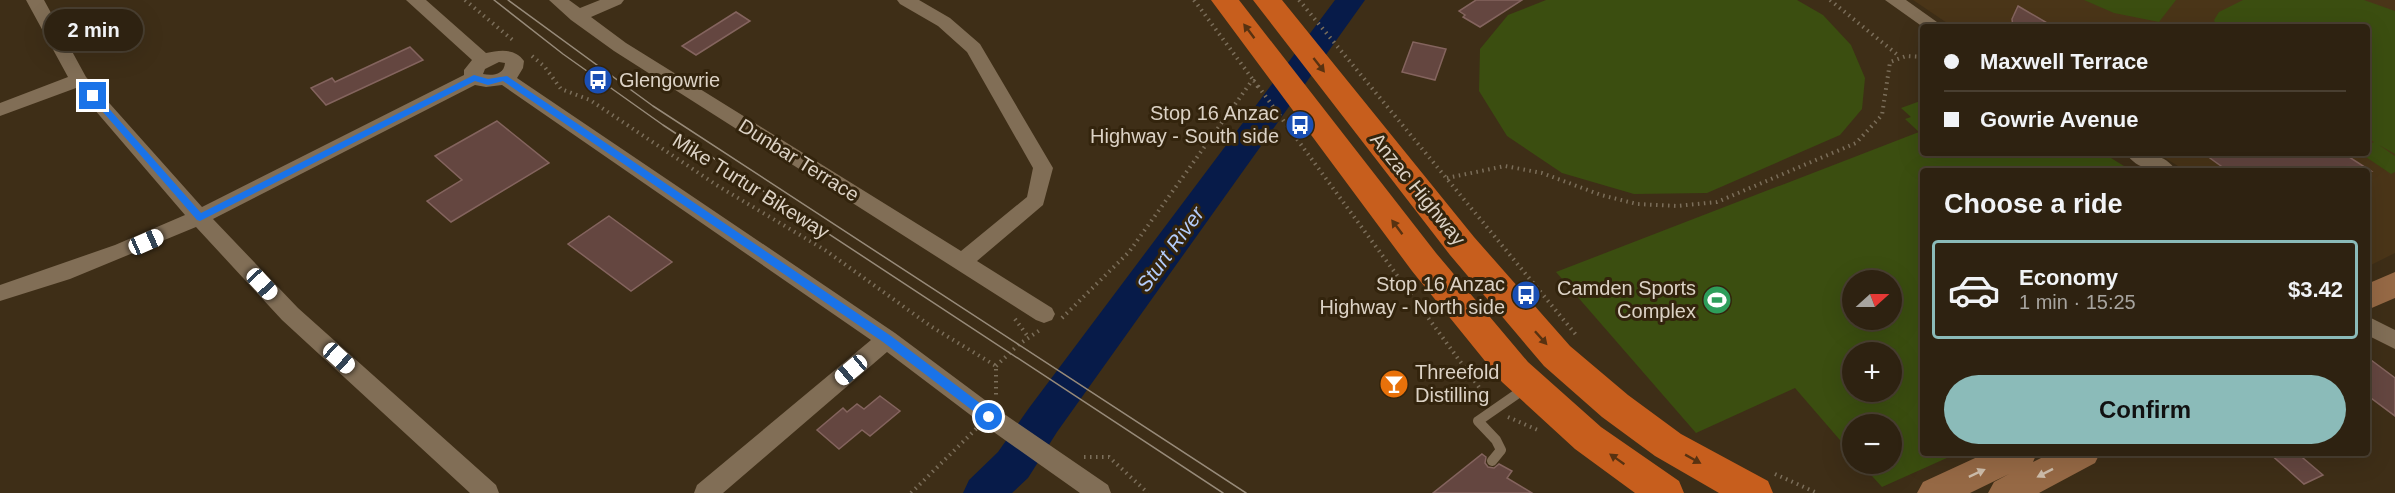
<!DOCTYPE html>
<meta charset="utf-8">
<style>
:root{--surface:#2e2211;--page:#3a2f1f;--text:#f1f3f6;--muted:#a7a49f;--line:#493f31;--accent:#8bbbb9}
body{margin:0;font-family:Arial,sans-serif;background:var(--page);color:var(--text);height:100vh;display:flex;flex-direction:column;font-size:22px;white-space:nowrap}
*{box-sizing:border-box;margin:0}
p{font-size:20px;color:var(--muted)}
.icon{flex:none;width:33px;height:33px;fill:none;stroke:currentColor;stroke-width:2;stroke-linecap:round;stroke-linejoin:round}
.map{position:relative;flex:1;overflow:hidden}
.side{position:absolute;left:1920px;top:168px;width:450px;height:288px;display:flex;flex-direction:column;background:var(--surface);border-radius:6px;box-shadow:0 6px 24px #0002,0 0 0 2px var(--line)}
.side>*{flex:none}
.top-card{position:absolute;left:1920px;top:24px;width:450px;height:132px;border-radius:6px;box-shadow:0 6px 24px #0002,0 0 0 2px var(--line);display:grid;align-content:center;height:132px;padding:0 24px;background:var(--surface)}
.needle{width:39px;rotate:69deg}
.buttons{position:absolute;left:1842px;top:270px;display:grid;gap:12px}
.buttons a{display:grid;place-items:center;width:60px;height:60px;border-radius:50%;background:var(--surface);box-shadow:0 6px 24px #0002,0 0 0 2px var(--line);font-size:30px}
.end{position:absolute;width:27px;height:27px;margin:-14px;border:8px solid #1a73e8;background:#fff;box-shadow:0 0 0 3px #fff}
.from{border-radius:50%}
.bubble{position:absolute;height:42px;border-radius:21px;background:var(--surface);box-shadow:0 6px 24px #0002,0 0 0 2px var(--line);font-size:20px;font-weight:700;line-height:42px;text-align:center}
.car{position:absolute;width:18px;height:36px;margin:-18px -9px;border-radius:8px;box-shadow:0 0 4px 2px #0007;background:linear-gradient(#fff 24%,#345 0 40%,#fff 0 76%,#345 0 86%,#fff 0)}
.top-card b{display:flex;align-items:center;gap:21px;height:57px;font-size:22px}
.top-card b+b{border-top:2px solid var(--line)}
.top-card i{width:15px;height:15px;background:var(--text)}
ul{padding:0;list-style:none}
li{display:flex;align-items:center;gap:18px;height:99px;margin:0 12px 9px;padding:0 12px;border:3px solid transparent;border-radius:6px}
li div{flex:1}
li b{display:block;font-size:22px}
li em{font-style:normal;font-weight:700}
li.active{border-color:var(--accent)}
li>.icon{width:54px;height:54px;stroke-width:1.5}
h2{padding:0 24px;font-size:27px;line-height:72px}
.action{display:flex;gap:12px;margin-top:auto;padding:12px 24px}
.action a{flex:1;height:69px;border-radius:36px;background:var(--accent);color:#111;font-size:24px;font-weight:700;line-height:69px;text-align:center}
.map>svg:first-child{display:block}
.built{fill:#4a3518}
.green{fill:#3b4e10;fill-rule:evenodd}
.lines{fill:none;stroke-linecap:round;stroke-linejoin:round}
.river{fill:#071b49;fill-rule:evenodd}
.building{fill:#644640;stroke:#84645e;stroke-width:1.5}
.path{stroke:#7b6e5a;stroke-width:4;stroke-dasharray:1.5 4.5;stroke-linecap:butt}
.lane{stroke:#816e56;stroke-width:10}
.street{fill:#816e56;fill-rule:evenodd}
.secondary{fill:#966945;fill-rule:evenodd}
.highway{fill:#c75e1d;fill-rule:evenodd}
.tram{stroke:#978a79;stroke-width:1.5}
.oneway{fill:#583211}
.oneway2{fill:#cebdab}
.route{fill:#1a73e8}
.labels{text-anchor:middle;dominant-baseline:central;stroke-width:6;stroke-linejoin:round;paint-order:stroke}
.poi-label{font-size:20px;fill:#dcd2c5;stroke:#33240d;text-anchor:end}
.street-label{font-size:20px;fill:#dcd2c5;stroke:#33240d}
.water-label{font-size:21px;font-style:italic;fill:#b3ccfb;stroke:#33240d}
</style>
<div class="map">
<svg width="2395" height="493" viewBox="0 0 2395 493">
<rect width="100%" height="100%" fill="#3e2e17"/>
<path class="built" d="M1913,0H2395V253L2367,267V171H2186L2157,153H2367V27H1953Z"/>
<path class="green" d="M1546,0H1797L1823,15L1851,45L1865,78L1862,109L1840,135L1707,193L1634,194L1562,173L1507,136L1479,91L1480,49L1508,15Z
M2084,0H2176L2159,22L2114,13Z
M2243,0H2364L2395,11V154L2379,145L2395,156V172L2391,174L2360,153H2367V145L2374,142L2367,138V27H2217L2214,20L2219,12Z
M1923,100V153H2103L2132,171H1923V453H1958L1882,487L1861,464H1892V424H1852V454L1795,388L1696,433L1556,272L1919,132L1905,119L1911,117L1901,108ZM1892,280V320H1852V280ZM1852,352H1892V392H1852Z"/>
<g class="lines">
<path class="river" d="M1335,0H1365L1057,432L1028,478L1012,493H963L969,480L998,452L1029,408Z"/>
</g>
<path class="building" d="M1476,0H1522L1480,27L1463,17L1465,15L1459,11Z
M2018,6L2054,27H2013L2012,19Z
M736,12L750,21L696,55L682,46Z
M1413,42L1446,49L1435,80L1402,72Z
M410,47L423,60L326,105L311,88L332,78L335,82Z
M497,121L549,163L451,222L427,201L462,180L435,156Z
M2203,153H2343L2371,171H2228Z
M609,216L672,262L631,291L568,244Z
M2367,357L2395,378V416L2367,395Z
M880,396L900,411L870,436L862,430L839,449L817,430L843,408L847,412L857,404L864,409Z
M2269,453H2297L2323,475L2304,484Z
M1482,454L1486,457L1485,463L1488,467L1494,468L1499,464L1512,471L1507,478L1532,493H1433Z"/>
<g class="lines">
<path class="path" d="M465,0L515,42
M1194,0L1254,81
M1299,0L1577,336
M1830,0L1899,56
M532,56L544,66L561,89L590,100L718,186L825,250L932,327L996,366V396
M1258,86L1487,398
M1447,178L1505,166L1542,173L1601,195L1637,204L1677,206L1717,202L1856,143L1882,115L1890,62L1906,56L1923,57
M1062,318L1129,252L1251,82L1254,81L1258,87
M1015,319L1029,338
M996,366L1018,345L1040,330
M1508,417L1540,431
M1084,457H1109L1148,493
M1775,474L1817,493
M911,493L977,428"/>
<path class="lane" d="M1492,461L1501,450L1496,440L1478,421L1527,387"/>
<path class="street" d="M26,0H44L86,77L202,207L464,75V70L472,60L406,0H426L486,53C500,50 515,48 524,61L523,68L517,78L895,333L997,409L1108,485L1111,493H1080L981,423L887,352L723,493H694L697,485L871,340L502,85L486,87L475,85L213,219L298,308L496,485L499,493H470L282,320L196,227L70,279L0,301V285L115,245L185,215L76,88L0,116V103L68,77ZM499,62L505,63C504,75 492,76 483,74L485,69Z
M549,0H569L580,8L600,0H624L621,4L591,17L626,43L961,251L1027,197L1033,168L967,52L938,26L900,4L897,0H919L950,18L980,44L1053,168L1043,205L977,261L1052,308L1055,314L1052,320L1044,323L1036,320L614,51L571,20Z
M1885,0H1906L1944,27H1923Z
M2126,153C2144,153 2166,153 2176,171C2158,171 2137,171 2126,153Z
M2367,316L2395,330V349L2367,335Z"/>
<path class="secondary" d="M2395,272V298L2367,310V284Z
M1986,453H2037L2033,462L2051,453H2100L2095,463L2039,493H1988L1994,482L2009,474L1970,493H1917L1923,482Z"/>
<path class="highway" d="M1211,0H1239L1436,253L1528,362L1601,427L1679,481L1684,493H1635L1575,449L1502,382L1412,271Z
M1253,0H1282L1474,237L1570,346L1628,395L1681,434L1768,481L1773,493H1719L1655,456L1602,417L1544,366L1450,255Z"/>
<path class="tram" d="M494,0L563,54L663,125L1223,493
M508,0L653,106L1246,493"/>
</g>
<defs><path id="oneway-solid" d="M-6-.8H1V-3.2L6.5 0L1 3.2V.8H-6Z" transform="scale(1.5)"/></defs>
<g class="oneway">
<use href="#oneway-solid" transform="translate(1249 31) rotate(-127)"/>
<use href="#oneway-solid" transform="translate(1319 65) rotate(52)"/>
<use href="#oneway-solid" transform="translate(1397 227) rotate(-127)"/>
<use href="#oneway-solid" transform="translate(1541 338) rotate(48)"/>
<use href="#oneway-solid" transform="translate(1617 459) rotate(-145)"/>
<use href="#oneway-solid" transform="translate(1693 459) rotate(29)"/>
</g>
<g class="oneway2">
<use href="#oneway-solid" transform="translate(1977 473) rotate(-25)"/>
<use href="#oneway-solid" transform="translate(2045 473) rotate(153)"/>
</g>
<path class="route" d="M474,75L488,79L507,76L891,336L993,413V420H985L883,342L503,81L488,85L475,81L200,221L197,220L89,96L96,94L201,213Z"/>
<defs>
<g id="bus-disc" transform="scale(1.5)"><circle r="9.5" fill="#1a4fb4" stroke="#33240d"/><path d="M-5-6H5V4H4V6H2V4H-2V6H-4V4H-5ZM-3.5-4V0h7V-4ZM-3.5 1.2v1.5H-2V1.2ZM2 1.2v1.5H3.5V1.2Z" fill="#fff"/></g>
<g id="stadium-disc" transform="scale(1.5)"><circle r="9.5" fill="#2e9e5b" stroke="#33240d"/><path d="M0-5a6.5 5 0 1 0 0 10a6.5 5 0 1 0 0-10ZM-3.5-1.8h7v3.6h-7Z" fill="#fff"/></g>
<g id="bar-disc" transform="scale(1.5)"><circle r="9.5" fill="#e8710a" stroke="#33240d"/><path d="M-6-5H6L.8 .8V4.5H3.5V6h-7V4.5H-.8V.8Z" fill="#fff"/></g>
</defs>
<g fill-rule="evenodd">
<use href="#bus-disc" x="598" y="80"/>
<use href="#bus-disc" x="1300" y="125"/>
<use href="#bus-disc" x="1526" y="295"/>
<use href="#stadium-disc" x="1717" y="300"/>
<use href="#bar-disc" x="1394" y="384"/>
</g>
<g class="labels">
<g class="poi-label">
<text x="619" y="80" text-anchor="start">Glengowrie</text>
<text x="1279" y="113">Stop 16 Anzac<tspan x="1279" dy="23">Highway - South side</tspan></text>
<text x="1505" y="284">Stop 16 Anzac<tspan x="1505" dy="23">Highway - North side</tspan></text>
<text x="1696" y="288">Camden Sports<tspan x="1696" dy="23">Complex</tspan></text>
<text x="1415" y="372" text-anchor="start">Threefold<tspan x="1415" dy="23">Distilling</tspan></text>
</g>
<g class="street-label">
<text transform="translate(799 160) rotate(32)">Dunbar Terrace</text>
<text transform="translate(751 186) rotate(32)">Mike Turtur Bikeway</text>
<text transform="translate(1418 189) rotate(51)">Anzac Highway</text>
</g>
<g class="water-label">
<text transform="translate(1170 249) rotate(-54)">Sturt River</text>
</g>
</g>
</svg>
<div class="buttons">
<a><svg class="needle" viewBox="-14 -14 28 28"><path d="M0-13l5 13h-10z" fill="#e53935"/><path d="M0 13l5-13h-10z" fill="#a7a49f"/></svg></a>
<a>+</a>
<a>−</a>
</div>
<i class="end from" style="left:989px;top:417px"></i>
<i class="end" style="left:93px;top:96px"></i>
<div class="bubble" style="left:44px;top:9px;width:99px">2 min</div>
<i class="car" style="left:146px;top:242px;rotate:66deg"></i>
<i class="car" style="left:262px;top:284px;rotate:137deg"></i>
<i class="car" style="left:339px;top:358px;rotate:132deg"></i>
<i class="car" style="left:851px;top:370px;rotate:230deg"></i>
<div class="top-card">
<b><i class="from"></i>Maxwell Terrace</b>
<b><i></i>Gowrie Avenue</b>
</div>
<section class="side">
<h2>Choose a ride</h2>
<ul>
<li class="active"><svg class="icon" aria-label="car" viewBox="0 0 24 24"><path d="M5 17H2v-5l4-1 3-4h7l3 4 3 1v5h-3M9 17h6M6 11h13"/><circle cx="7" cy="17" r="2"/><circle cx="17" cy="17" r="2"/></svg><div><b>Economy</b><p>1 min · 15:25</p></div><em>$3.42</em></li>
</ul>
<div class="action"><a>Confirm</a></div>
</section>
</div>
